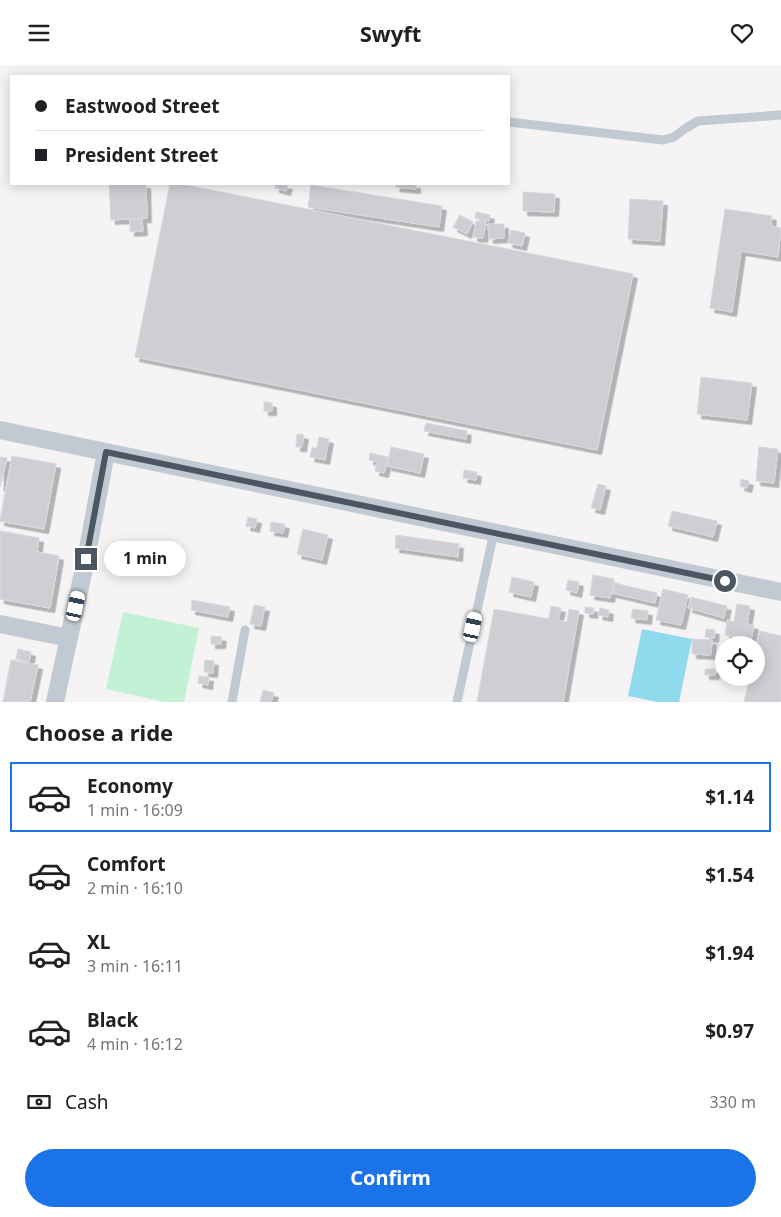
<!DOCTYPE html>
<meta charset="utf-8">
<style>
:root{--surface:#fff;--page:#f6f6f6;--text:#202124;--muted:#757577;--line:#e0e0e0;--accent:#1a73e8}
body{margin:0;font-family:"Noto Sans",sans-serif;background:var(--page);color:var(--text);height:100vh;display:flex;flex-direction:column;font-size:19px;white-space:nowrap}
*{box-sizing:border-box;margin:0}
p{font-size:16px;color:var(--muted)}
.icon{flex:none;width:28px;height:28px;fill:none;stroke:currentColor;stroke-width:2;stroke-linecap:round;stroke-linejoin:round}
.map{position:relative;height:637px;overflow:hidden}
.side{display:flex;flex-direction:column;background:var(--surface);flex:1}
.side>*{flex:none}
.banner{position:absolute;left:10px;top:10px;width:500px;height:110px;border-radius:0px;box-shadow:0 2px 12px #0003;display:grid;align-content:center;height:110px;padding:0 25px;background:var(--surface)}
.controls{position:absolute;left:715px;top:571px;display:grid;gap:10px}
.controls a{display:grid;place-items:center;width:50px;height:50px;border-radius:50%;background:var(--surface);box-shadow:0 2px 12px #0003;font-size:25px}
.end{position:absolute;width:22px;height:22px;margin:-11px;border:6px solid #4a5661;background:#fff;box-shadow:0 0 0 2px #fff}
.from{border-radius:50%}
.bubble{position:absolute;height:35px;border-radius:18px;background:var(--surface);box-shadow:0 2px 12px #0003;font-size:16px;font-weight:700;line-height:35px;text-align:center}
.car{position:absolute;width:15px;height:30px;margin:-15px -8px;border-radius:6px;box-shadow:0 0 4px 1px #0007;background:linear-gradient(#fff 24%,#345 0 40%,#fff 0 76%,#345 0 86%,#fff 0)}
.banner b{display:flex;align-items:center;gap:18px;height:48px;font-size:19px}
.banner b+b{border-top:1px solid var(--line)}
.banner i{width:12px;height:12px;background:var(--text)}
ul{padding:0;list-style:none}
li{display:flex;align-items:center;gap:15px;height:70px;margin:0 10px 8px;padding:0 15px;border:2px solid transparent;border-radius:0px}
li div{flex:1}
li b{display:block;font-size:19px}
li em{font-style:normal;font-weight:700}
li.on{border-color:var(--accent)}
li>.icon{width:45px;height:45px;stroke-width:1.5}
h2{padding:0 25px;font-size:22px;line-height:60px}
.pay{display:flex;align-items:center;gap:12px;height:55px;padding:0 25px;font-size:19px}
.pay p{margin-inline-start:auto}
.action{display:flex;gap:10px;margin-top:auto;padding:10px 25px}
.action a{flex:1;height:58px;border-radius:30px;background:var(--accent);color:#fff;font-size:20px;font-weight:700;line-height:58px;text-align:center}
header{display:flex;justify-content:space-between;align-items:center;height:65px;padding:0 25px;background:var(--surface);font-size:22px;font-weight:700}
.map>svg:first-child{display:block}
.green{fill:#c3f1d5}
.water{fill:#90daee}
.building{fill:#cdcfd5;stroke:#d7d9de;filter:url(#shadow)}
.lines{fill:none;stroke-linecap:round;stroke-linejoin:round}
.lane{stroke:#c1cad2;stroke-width:9}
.street{stroke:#c1cad2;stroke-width:18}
.route{stroke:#4a5661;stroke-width:6}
</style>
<header><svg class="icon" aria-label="menu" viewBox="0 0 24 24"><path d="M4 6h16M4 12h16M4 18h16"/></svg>Swyft<svg class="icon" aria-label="heart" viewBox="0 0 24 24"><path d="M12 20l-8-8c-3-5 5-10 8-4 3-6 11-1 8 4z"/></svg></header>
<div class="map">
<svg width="781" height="637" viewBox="0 0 781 637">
<defs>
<filter id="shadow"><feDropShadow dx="4.5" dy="4.5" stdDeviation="0" flood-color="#0004"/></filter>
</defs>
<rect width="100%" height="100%" fill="#f5f3f3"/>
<path class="green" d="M123,547L199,563L184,637H165L106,624Z"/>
<path class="water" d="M642,564L692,574L679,637H658L628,631Z"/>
<path class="building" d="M109,119H146L147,153L111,155Z
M170,119H181L633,209L597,385L135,292Z
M275,119L288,120L286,126L275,123Z
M396,119H416V124L395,122Z
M311,120L442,141L439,162L308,142Z
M523,127L555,129L554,147L523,146Z
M630,134L663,136L660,176L628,174Z
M725,144L772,151L771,161L781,163L778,192L741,186L732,247L710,243Z
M476,147L490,150L489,156L475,153Z
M460,150L473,157L467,169L453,162Z
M142,154L143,166L130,167V155Z
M476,156L486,157L483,173L473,172Z
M488,159H504V173L489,174Z
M511,165L525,168L522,181L508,178Z
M701,312L752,318L747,355L697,349Z
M264,337L272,338V346H264Z
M426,358L467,366L466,374L424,366Z
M297,369L304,370L302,382H296Z
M319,372L329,374L325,395L310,392L312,383H317Z
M391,382L424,389L420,408L387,401Z
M759,382L778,384L774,418L756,416Z
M370,388L388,392L384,408L375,406L377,397L369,395Z
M12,391L56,399L44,464L0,456Z
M12,391L56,399L44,464L0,456Z
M0,392L7,393L0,422Z
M0,392L7,393L0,422Z
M464,405L477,407L476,415L463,413Z
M741,414L749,416L747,423L740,421Z
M598,419L606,421L600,445L591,443Z
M672,446L717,456L713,472L668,461Z
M248,452L257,454L255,463L246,461Z
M271,457L285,459L283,468L270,466Z
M303,464L328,470L322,495L297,489Z
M0,466L39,473L37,487L59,491L50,543L0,534Z
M0,466L39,473L37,487L59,491L50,543L0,534Z
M396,470L459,479L458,492L395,483Z
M593,510L614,514L610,533L590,530Z
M512,512L534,517L531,532L509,527Z
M568,515L579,517L577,528L566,525Z
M615,518L657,528L655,538L612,528Z
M663,524L688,530L681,560L656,555Z
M691,532L727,541L724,553L688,543Z
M192,535L230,542L228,552L191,545Z
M737,539L750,541L747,559L754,560L751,575L725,570L727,555L734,557Z
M254,540L265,542L261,561L250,559Z
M551,541L561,543L558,555L567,557L569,544L579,546L563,637H477L494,544L549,554Z
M585,542L594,543L593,549L585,548Z
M600,543L609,545L608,552L598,550Z
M633,544L648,546L647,555L631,553Z
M706,564L715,565L714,573L705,572Z
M760,566L781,571V637H744L750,612H756V582Z
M211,571L222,572L221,579H211Z
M692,574L712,575L711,590L692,589Z
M18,584L31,587L29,597L16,594Z
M18,584L31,587L29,597L16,594Z
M11,595L38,600L30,637H3Z
M11,595L38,600L30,637H3Z
M205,595L214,596L213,608L204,607Z
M705,604H715V610H705Z
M199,611L209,612L208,620L198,618Z
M263,625L274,628L271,637H260Z"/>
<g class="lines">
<path class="lane" d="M509,57L663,75L674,72L686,63L698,56L781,50
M232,637L245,565
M457,637L494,467"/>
<path class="street" d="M0,365L781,527
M0,559L69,573
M55,637L86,494L106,387"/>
</g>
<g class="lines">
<path class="route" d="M86,494L106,387L725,516"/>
</g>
</svg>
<div class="controls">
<a><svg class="icon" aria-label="locate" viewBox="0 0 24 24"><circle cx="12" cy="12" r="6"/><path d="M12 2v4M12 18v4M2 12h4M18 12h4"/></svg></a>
</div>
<i class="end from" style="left:725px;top:516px"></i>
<i class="end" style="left:86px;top:494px"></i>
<div class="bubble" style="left:104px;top:476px;width:82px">1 min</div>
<i class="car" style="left:76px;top:541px;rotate:12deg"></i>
<i class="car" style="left:473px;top:562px;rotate:12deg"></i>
<div class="banner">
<b><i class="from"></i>Eastwood Street</b>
<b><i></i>President Street</b>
</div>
</div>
<section class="side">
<h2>Choose a ride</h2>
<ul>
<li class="on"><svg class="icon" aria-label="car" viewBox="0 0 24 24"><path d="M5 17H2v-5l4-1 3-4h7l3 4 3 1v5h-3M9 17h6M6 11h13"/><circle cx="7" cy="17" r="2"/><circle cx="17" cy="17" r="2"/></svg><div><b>Economy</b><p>1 min · 16:09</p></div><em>$1.14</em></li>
<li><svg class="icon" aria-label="car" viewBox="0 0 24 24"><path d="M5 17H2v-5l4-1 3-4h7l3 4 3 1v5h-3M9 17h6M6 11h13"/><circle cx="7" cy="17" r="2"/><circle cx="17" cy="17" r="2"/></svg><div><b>Comfort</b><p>2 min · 16:10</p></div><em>$1.54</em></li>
<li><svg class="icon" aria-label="car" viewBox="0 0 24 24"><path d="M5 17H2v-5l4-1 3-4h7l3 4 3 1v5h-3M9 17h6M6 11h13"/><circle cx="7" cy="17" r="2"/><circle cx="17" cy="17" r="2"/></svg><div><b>XL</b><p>3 min · 16:11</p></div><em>$1.94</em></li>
<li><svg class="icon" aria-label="car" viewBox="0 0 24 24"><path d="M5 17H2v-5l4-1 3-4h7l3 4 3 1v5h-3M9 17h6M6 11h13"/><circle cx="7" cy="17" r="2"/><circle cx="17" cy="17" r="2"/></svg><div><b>Black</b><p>4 min · 16:12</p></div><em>$0.97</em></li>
</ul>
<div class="pay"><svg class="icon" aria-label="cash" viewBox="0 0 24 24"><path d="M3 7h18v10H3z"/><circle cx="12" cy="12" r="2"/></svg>Cash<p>330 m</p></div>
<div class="action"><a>Confirm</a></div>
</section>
